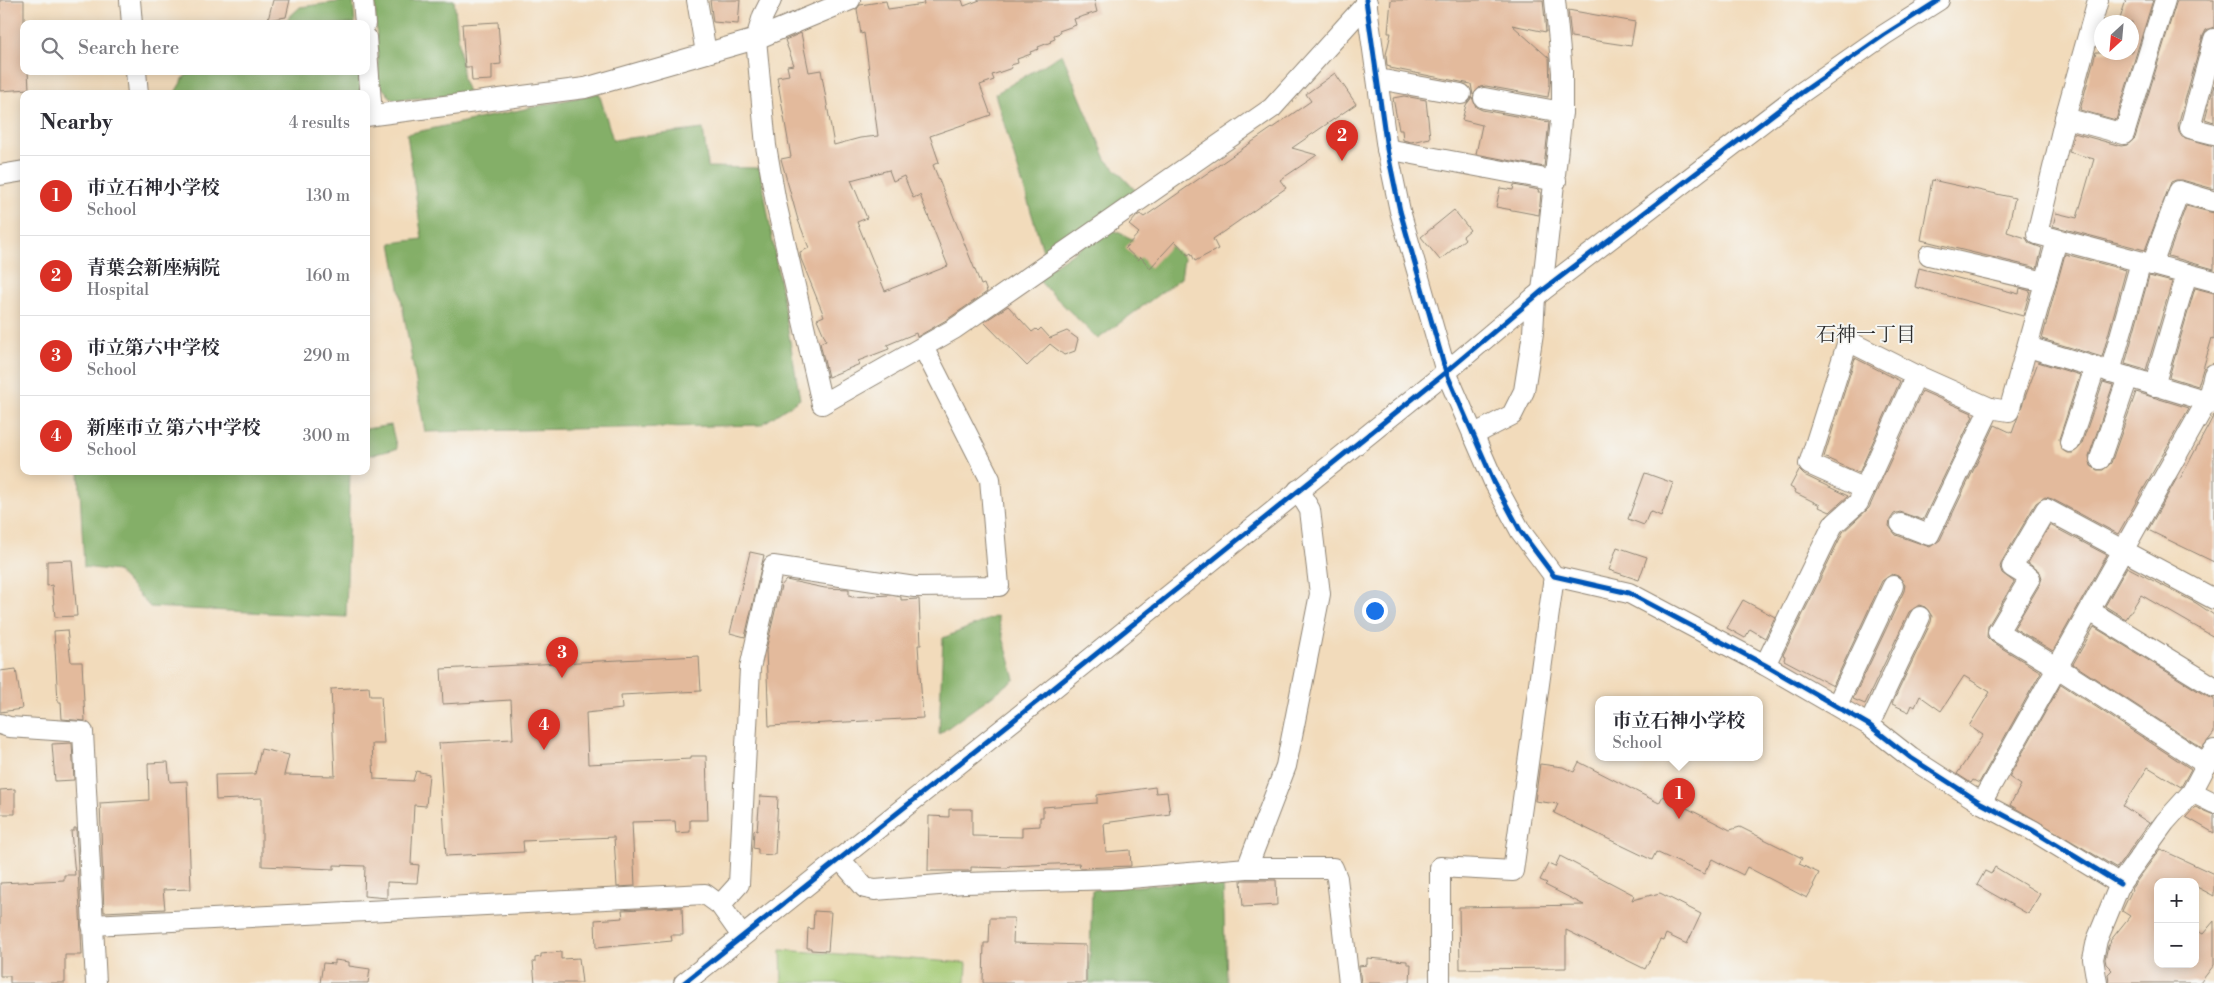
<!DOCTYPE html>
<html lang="en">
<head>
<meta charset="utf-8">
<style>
	body { margin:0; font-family:"Libre Bodoni","Noto Serif JP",serif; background:#f7f7f7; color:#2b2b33 }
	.controls { position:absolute; right:15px; bottom:15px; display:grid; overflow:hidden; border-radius:10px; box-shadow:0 2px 12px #0003 }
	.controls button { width:45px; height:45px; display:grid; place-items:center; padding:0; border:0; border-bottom:1px solid #e1e1e2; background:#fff; color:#2b2b33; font:25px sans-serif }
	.compass { position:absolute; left:2094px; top:15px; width:45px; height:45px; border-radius:50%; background:#fff; box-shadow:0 2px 12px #0003; rotate:206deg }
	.you { position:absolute; left:1374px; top:610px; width:18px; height:18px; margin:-12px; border:4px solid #fff; border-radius:50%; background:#1a73e8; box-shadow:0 0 0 8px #1a73e833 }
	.badge { display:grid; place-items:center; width:32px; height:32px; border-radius:50%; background:#d93025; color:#fff; font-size:16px; font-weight:700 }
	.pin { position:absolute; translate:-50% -41px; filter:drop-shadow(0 1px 2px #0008) }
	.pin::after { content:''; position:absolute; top:26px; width:18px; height:15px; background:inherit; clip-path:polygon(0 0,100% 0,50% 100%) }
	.popup { position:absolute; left:1595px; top:696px; width:168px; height:65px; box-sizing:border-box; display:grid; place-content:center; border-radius:10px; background:#fff; filter:drop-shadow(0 1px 4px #0005); font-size:16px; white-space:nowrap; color:#7c7c81 }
	.popup b { font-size:19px; color:#2b2b33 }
	.popup::after { content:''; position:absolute; left:50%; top:100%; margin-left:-10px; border:10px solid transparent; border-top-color:#fff }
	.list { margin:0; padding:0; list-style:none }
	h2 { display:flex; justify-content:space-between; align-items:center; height:65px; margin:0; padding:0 20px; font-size:21px }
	h2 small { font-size:16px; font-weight:400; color:#7c7c81 }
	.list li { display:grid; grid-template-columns:32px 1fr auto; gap:15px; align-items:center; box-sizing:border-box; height:80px; padding:0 20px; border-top:1px solid #e1e1e2 }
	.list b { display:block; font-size:19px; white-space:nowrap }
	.list p { margin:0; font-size:16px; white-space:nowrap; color:#7c7c81 }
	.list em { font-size:16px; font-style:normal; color:#7c7c81 }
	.icon { flex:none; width:28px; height:28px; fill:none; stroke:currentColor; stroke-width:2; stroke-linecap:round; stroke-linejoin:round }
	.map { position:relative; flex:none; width:2214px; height:983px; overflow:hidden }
	.search { position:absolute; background:#fff; box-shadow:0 2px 12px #0003; left:20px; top:20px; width:350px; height:55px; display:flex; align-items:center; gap:12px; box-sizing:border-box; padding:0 18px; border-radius:10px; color:#7c7c81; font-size:19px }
	.panel { position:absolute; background:#fff; box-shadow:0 2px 12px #0003; left:20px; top:90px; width:350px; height:385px; border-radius:10px }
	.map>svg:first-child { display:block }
</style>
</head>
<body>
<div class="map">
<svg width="2214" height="983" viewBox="0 0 2214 983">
	<rect width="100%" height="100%" fill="#f6f6f2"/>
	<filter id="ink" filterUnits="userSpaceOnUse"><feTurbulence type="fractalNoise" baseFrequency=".02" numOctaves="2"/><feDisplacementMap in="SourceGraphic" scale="10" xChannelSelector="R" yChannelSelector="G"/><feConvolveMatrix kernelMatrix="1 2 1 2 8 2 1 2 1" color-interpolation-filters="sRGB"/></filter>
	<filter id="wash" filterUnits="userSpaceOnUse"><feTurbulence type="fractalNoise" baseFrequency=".0096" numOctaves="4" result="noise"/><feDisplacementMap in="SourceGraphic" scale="20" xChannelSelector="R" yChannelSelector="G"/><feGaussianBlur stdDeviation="1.12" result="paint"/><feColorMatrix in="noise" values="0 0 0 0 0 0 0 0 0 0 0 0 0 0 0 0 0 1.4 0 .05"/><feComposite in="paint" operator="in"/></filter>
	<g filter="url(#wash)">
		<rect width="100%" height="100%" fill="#f2dbbb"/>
		<!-- green -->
		<polygon fill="#a5cb76" stroke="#687b50" points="781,950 967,963 966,983 782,983"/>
		<!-- forest -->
		<g fill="#84af67" stroke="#586d49">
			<polygon points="353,0 355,24 282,24 300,7"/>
			<polygon points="375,0 454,0 463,80 469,94 393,100 379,84"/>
			<polygon points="1062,54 1106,159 1138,193 1044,254 995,94"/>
			<polygon points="199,71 359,71 361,94 174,94 185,76"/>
			<polygon points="599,93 613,140 703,129 708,167 760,168 800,399 761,425 425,432 391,243 422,239 407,134"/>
			<polygon points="1109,228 1147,246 1167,243 1184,258 1181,278 1098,339 1036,278"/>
			<polygon points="391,425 397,449 366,456 366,429"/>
			<polygon points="79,471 350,471 346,617 150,607 117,571 84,567"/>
			<polygon points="997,616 1015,679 939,734 943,638"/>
			<polygon points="1223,879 1226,983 1089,983 1092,890"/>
		</g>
		<g id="blocks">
			<!-- building -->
			<g fill="#e3ba9c" fill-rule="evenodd">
				<polygon points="0,0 24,0 24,71 28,71 29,89 0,91"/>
				<polygon points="273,0 290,0 286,17 268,20"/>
				<polygon points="710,0 740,0 738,24 713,22"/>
				<path d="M923 0H962L964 6 980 0H1094L1097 12 1074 19 1076 25 1059 31 1060 33 1054 35 1055 39 1050 41 1051 42 1038 47 1039 49 1030 52 1031 54 1017 59 1018 63 1011 65 1012 68 992 75 994 80 980 85 991 115 930 136 939 162 933 165 981 285 984 284 987 292 948 319 917 337 916 333 887 345 889 349 858 361 860 364 828 377 820 343 826 340 817 319 824 316 801 259 800 252 809 248 798 220 781 159 791 157 777 77 789 75 787 66 794 65 785 40 801 33 809 72 821 70 834 145 860 138 878 136 864 33 861 34 857 9 860 5 886 1 888 9 924 4ZM889 170 893 181 904 176 913 198 920 195 948 266 885 291 857 222 867 218 851 180Z"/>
				<polygon points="1391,0 1543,0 1546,32 1512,25 1549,58 1550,84 1548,97 1486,86 1480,87 1473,95 1471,84 1390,68 1390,66 1387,65 1386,55 1391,33 1388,33"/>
				<polygon points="2126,0 2153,0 2116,120 2080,110 2096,52 2132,52 2132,22 2119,22"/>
				<polygon points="2177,0 2214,0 2214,27 2206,30 2203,36 2178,125 2179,132 2182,137 2214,146 2214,189 2182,180 2176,180 2171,182 2145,250 2053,226 2056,213 2077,218 2094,159 2069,152 2074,133 2121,146 2127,145 2135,138"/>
				<polygon points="1568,10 1635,22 1631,46 1571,37"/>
				<polygon points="498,22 501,64 492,65 492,80 472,81 471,67 465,67 462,24"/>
				<polygon points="1335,73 1356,104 1292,148 1317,155 1280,180 1286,188 1213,239 1218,249 1195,261 1191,253 1188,255 1175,241 1150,268 1141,257 1138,260 1125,248 1139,233 1129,225 1137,216 1140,214 1144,217 1311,101 1306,94"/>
				<polygon points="2214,85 2214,122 2205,119"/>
				<polygon points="1404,96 1426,100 1430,138 1411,142 1403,140 1402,130 1399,130 1393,98"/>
				<polygon points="1472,97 1476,107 1482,110 1549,122 1544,167 1476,154 1482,125 1462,120 1466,105"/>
				<polygon points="1932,180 2015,198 2007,232 2026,238 2029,243 2042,248 2037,268 1921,240"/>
				<polygon points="1514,185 1539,190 1538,192 1541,192 1539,215 1496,207 1500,188 1513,190"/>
				<polygon points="2186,206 2214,213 2214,269 2168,256"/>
				<polygon points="1454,210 1470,230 1463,236 1465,239 1440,260 1421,237"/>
				<polygon points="2065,254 2126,270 2102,357 2042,339"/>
				<polygon points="1919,268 2019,294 2020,288 2030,291 2023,316 1915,287"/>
				<polygon points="2149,276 2172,282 2146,370 2125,364"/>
				<polygon points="2195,288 2214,293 2214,339 2212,338 2198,386 2169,377"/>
				<polygon points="1008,306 1032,332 1036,329 1038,331 1041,328 1050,338 1067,331 1078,339 1075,351 1064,355 1050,344 1027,366 984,322"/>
				<polygon points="1855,358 1900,381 1859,473 1824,457"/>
				<polygon points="2038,362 2080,375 2059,439 2061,449 2067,453 2073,453 2081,446 2103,382 2113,385 2089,456 2091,466 2097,470 2103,470 2111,463 2136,392 2189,408 2118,534 2052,499 2045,497 2036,503 2002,561 2000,567 2002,573 2014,582 1988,626 1987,637 1992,642 2041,672 1979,783 1973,780 1971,783 1957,774 1983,735 1969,726 1990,692 1964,676 1941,711 1920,696 1915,707 1912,705 1909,712 1892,704 1931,622 1932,616 1925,607 1919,605 1909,612 1865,704 1853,699 1904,591 1905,585 1898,576 1892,574 1882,581 1833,686 1784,660 1785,656 1783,655 1843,532 1869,508 1922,391 1972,413 1971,415 1973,416 1923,520 1900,512 1894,514 1890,520 1889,526 1896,535 1930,547 1940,540 1995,425 2012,433"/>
				<polygon points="2214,415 2214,562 2148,530 2177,478 2180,479"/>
				<polygon points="1799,470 1804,475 1848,496 1830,512 1819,507 1820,505 1794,492 1795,490 1790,487"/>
				<polygon points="1645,473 1673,483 1661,516 1652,512 1649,513 1644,525 1628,519"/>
				<polygon points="2050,525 2107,555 2053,651 2014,628 2040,584 2042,578 2040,572 2028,563"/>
				<polygon points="1617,547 1647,557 1639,580 1609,570"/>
				<polygon points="750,552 764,555 745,637 730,633"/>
				<polygon points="72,560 77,616 55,617 52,585 47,586 47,561"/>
				<polygon points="2127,567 2196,603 2214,615 2214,637 2141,595 2126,619 2105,606"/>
				<polygon points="786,580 825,588 849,589 849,596 852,597 890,595 901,597 901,600 919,599 921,645 918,645 923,718 769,726 766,650 781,586"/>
				<polygon points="1743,600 1775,617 1765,638 1750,629 1745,638 1727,628"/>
				<polygon points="2094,627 2208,697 2214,699 2214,733 2202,748 2073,664"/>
				<polygon points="67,630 71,662 82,662 85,721 62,719 61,702 58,702 54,631"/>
				<polygon points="699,656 701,691 621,695 622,709 586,713 588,764 691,759 691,756 706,756 708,820 690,820 690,832 676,833 675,821 632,822 635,886 617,887 614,837 523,841 524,852 446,856 439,743 513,739 511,700 443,704 441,669"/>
				<polygon points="16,669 22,709 0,712 0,671"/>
				<polygon points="2061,684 2191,769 2181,787 2148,767 2123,806 2149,823 2117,868 2010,805 2021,785 2009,777"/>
				<polygon points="369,687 370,696 381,696 384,744 372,744 374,779 413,781 416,771 429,774 426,806 414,805 411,864 419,865 417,883 387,882 387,898 364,896 365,866 334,865 334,869 262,866 262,798 216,800 215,775 255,774 261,749 289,755 284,775 335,776 331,689"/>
				<polygon points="72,743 74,780 55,781 52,744"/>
				<polygon points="168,762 170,782 187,781 191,889 163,890 165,909 104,912 100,803 149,800 148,763"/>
				<polygon points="1579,762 1659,803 1663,796 1730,830 1740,827 1802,858 1799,864 1819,873 1813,885 1814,886 1807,898 1747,867 1743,875 1712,859 1704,874 1656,852 1652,860 1554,813 1558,804 1535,801 1540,764 1563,767 1574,772"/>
				<polygon points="1155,787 1156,793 1167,792 1170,814 1104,823 1106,852 1130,850 1131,866 1080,868 1079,863 1009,866 1008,868 971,867 971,871 928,871 929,816 949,817 949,809 972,809 972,836 1022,837 1022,827 1040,826 1040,817 1043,817 1043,807 1097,803 1097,795"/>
				<polygon points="15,789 15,814 0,814 0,790"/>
				<polygon points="760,796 778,797 775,855 758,854 758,849 753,848 754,830 757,831"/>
				<polygon points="2195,807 2214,815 2214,833 2186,817"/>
				<polygon points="74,828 76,828 82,955 65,955 65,983 10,983 10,976 0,976 0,883 64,880 64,875 75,875 71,831 74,831"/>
				<polygon points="2160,849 2214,874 2214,896 2195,886 2195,882 2158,882 2158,964 2195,964 2195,930 2203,934 2214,921 2214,965 2200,983 2109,983 2108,974 2112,970 2106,964 2105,959 2108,946 2111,942 2110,941 2130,916 2122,911 2132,890 2131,889"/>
				<polygon points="1560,856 1634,895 1632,900 1660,893 1701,914 1687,944 1666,934 1663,941 1660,940 1645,969 1566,930 1566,968 1460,969 1459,907 1584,905 1545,885 1547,883 1540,880 1548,864 1555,867"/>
				<polygon points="1995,867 2040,894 2028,914 1977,885 1985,871 1991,874"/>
				<polygon points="1241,880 1276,880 1277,905 1243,907"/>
				<polygon points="682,907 683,935 671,935 672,941 596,948 595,920 623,918 622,910"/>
				<polygon points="814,911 831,912 828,951 811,950 811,948 807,948 808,928 813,929"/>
				<polygon points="990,918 1014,918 1013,943 1086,945 1086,983 983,983 984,943 989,943"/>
				<polygon points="561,952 561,959 579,958 582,983 535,983 533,962 535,962 535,958 541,957 541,954"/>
				<polygon points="1367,958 1407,961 1407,964 1411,964 1410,983 1361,983 1359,966 1367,965"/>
				<polygon points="335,960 349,962 349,966 370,969 368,983 320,983 323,963 335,964"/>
			</g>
		</g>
	</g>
	<g filter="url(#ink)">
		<use href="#blocks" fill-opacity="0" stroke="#8e8373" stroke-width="1"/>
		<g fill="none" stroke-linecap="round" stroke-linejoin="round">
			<!-- minor casing -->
			<g stroke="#8e8373" stroke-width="22">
				<g id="minor">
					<polyline points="130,0 132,24"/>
					<polyline points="363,0 365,24"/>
					<polyline points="697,0 706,53"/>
					<polyline points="771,0 763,16 756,39 766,146 776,203 822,404 954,329 1272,108 1367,3"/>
					<polyline points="1366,0 1387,149 1400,211 1446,372 1494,482 1521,532 1554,576 1629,593 1765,665 1869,725 1911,758 1981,803 2032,830 2120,884"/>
					<polyline points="2098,0 2065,118 2037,234 2214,281"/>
					<polyline points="366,37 372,115"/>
					<polyline points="2214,39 2190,128 2214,134"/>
					<polyline points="136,71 138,94"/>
					<polyline points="1378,79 1461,94"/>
					<polyline points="1484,98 1562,112"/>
					<polyline points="366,116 585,88 756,39 850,0"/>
					<polyline points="2065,118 2124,134 2165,0"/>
					<polyline points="1387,149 1556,181"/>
					<polyline points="0,175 24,171"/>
					<polyline points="1929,255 2045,282"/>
					<polyline points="2152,265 2179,191 2212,201"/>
					<polyline points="1542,291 1562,112 1562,72 1555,0"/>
					<polyline points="2028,347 2214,403"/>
					<polyline points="2110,372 2141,262"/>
					<polyline points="2154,386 2187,274"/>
					<polyline points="1473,435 1512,415 1524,391 1533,333 1535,297"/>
					<polyline points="2070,442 2095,368"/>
					<polyline points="2100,459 2128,377"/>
					<polyline points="1865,489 1809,464 1848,341 1916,375 1990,408 2009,411 2057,240"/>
					<polyline points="1901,524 1929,535 1990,408"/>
					<polyline points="2090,611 2214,687"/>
					<polyline points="1765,665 1833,525 1858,503 1916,375"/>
					<polyline points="1837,705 1893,586"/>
					<polyline points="0,724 9,727 83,732 96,983"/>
					<polyline points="1869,725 1920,617"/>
					<polyline points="2207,765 2058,668 1998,632 2030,578 2012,567 2046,509 2214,599"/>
					<polyline points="2192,792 2214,803"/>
					<polyline points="1981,803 2207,401 2214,374"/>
					<polyline points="839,858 865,888 875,890 964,883 1119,879 1247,868 1333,868 1337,878 1349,983"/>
					<polyline points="1247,868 1286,766 1320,594 1310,510 1298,490"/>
					<polyline points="720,905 739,884 750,668 773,566 915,587 999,586 990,479 923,347"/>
					<polyline points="92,925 705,894 720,905 742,936"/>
					<polyline points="684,983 1044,696 1446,372 1542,291 1801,93 1884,35 1939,0"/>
					<polyline points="1440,983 1440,867 1513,871 1554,576"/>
					<polyline points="2097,983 2093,959 2097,940 2120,884 2165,822 2192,792 2214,750"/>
				</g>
			</g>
			<!-- minor -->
			<use href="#minor" stroke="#fff" stroke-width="20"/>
			<!-- cycleway casing -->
			<g stroke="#f6f6f2" stroke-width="8">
				<g id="cycleway">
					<polyline points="1366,0 1387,149 1400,211 1446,372 1494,482 1521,532 1554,576 1629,593 1765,665 1869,725 1911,758 1981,803 2032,830 2120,884"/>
					<polyline points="684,983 1044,696 1446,372 1542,291 1801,93 1884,35 1939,0"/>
				</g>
			</g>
			<!-- cycleway -->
			<use href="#cycleway" stroke="#0057b8" stroke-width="5"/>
		</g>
	</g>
	<g text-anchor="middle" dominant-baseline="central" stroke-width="4" stroke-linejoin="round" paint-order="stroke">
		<!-- neighbourhood labels -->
		<g font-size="20" fill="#2b2b2b" stroke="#f6f6f2">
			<text x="1866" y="335">石神一丁目</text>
		</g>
	</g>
</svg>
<div class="controls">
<button>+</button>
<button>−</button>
</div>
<svg class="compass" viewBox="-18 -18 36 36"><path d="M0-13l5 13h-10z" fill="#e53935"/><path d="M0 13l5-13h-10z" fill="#7c7c81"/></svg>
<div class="you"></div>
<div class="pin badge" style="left:1679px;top:819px">1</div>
<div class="popup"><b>市立石神小学校</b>School</div>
<div class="pin badge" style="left:1342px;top:161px">2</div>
<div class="pin badge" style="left:562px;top:678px">3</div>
<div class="pin badge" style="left:544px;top:750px">4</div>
<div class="search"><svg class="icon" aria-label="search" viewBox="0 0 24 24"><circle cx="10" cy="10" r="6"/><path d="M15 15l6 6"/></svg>Search here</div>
<section class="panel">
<h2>Nearby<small>4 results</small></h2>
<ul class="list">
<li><span class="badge">1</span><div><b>市立石神小学校</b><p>School</p></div><em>130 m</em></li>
<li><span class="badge">2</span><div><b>青葉会新座病院</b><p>Hospital</p></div><em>160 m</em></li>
<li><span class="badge">3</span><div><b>市立第六中学校</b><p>School</p></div><em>290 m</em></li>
<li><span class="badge">4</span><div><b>新座市立 第六中学校</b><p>School</p></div><em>300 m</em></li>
</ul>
</section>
</div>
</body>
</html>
